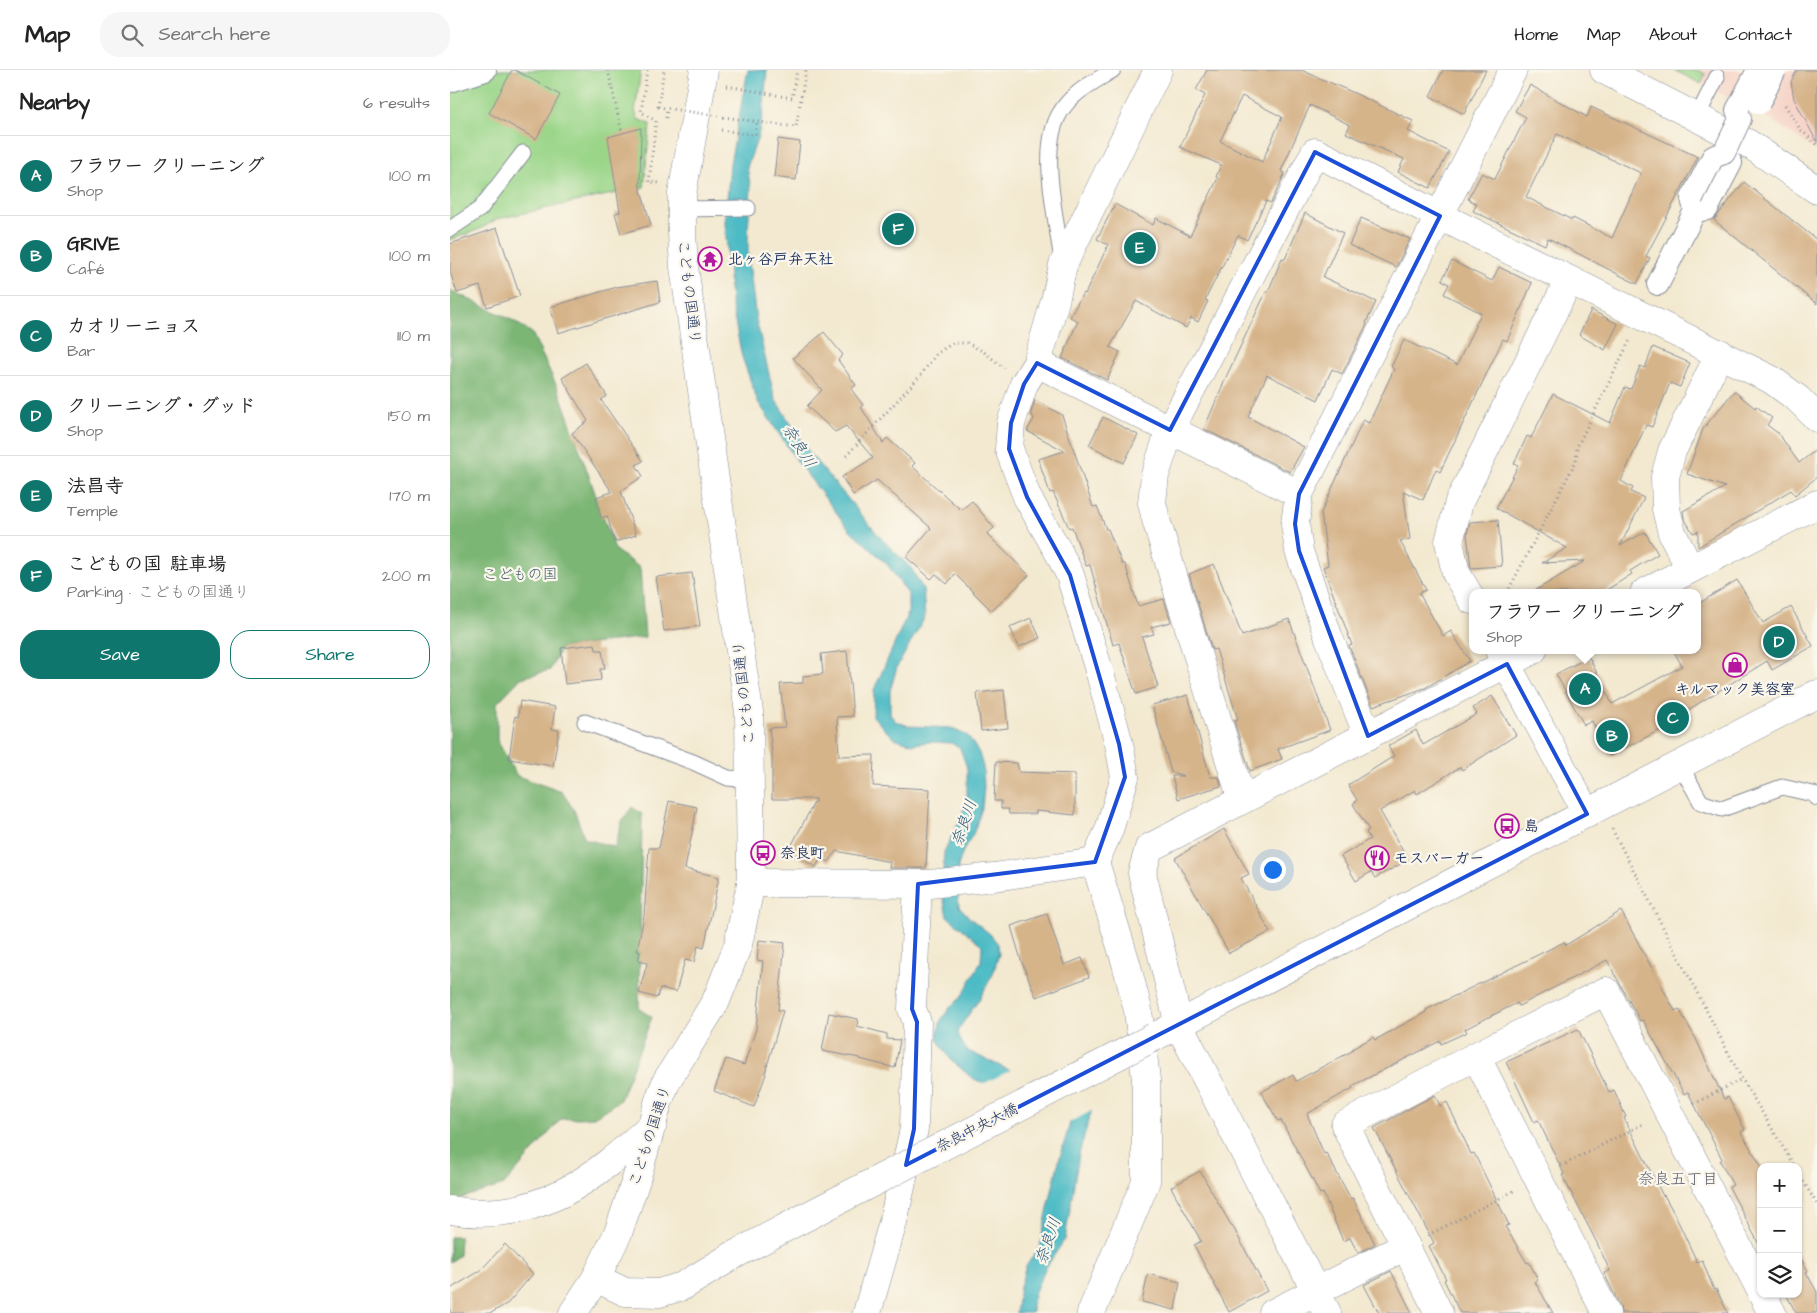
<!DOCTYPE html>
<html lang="en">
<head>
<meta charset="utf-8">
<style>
	body { margin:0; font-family:"Architects Daughter","Klee One",sans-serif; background:#f6f6f6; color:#222 }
	.controls { position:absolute; right:15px; bottom:15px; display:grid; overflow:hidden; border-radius:10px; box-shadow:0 1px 4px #0004 }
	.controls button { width:45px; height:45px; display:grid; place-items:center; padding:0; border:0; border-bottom:1px solid #e0e0e0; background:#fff; color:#222; font:25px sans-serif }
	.you { position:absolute; left:822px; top:799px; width:18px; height:18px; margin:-12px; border:4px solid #fff; border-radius:50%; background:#1a73e8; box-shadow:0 0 0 8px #1a73e833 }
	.badge { display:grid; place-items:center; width:32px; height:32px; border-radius:50%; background:#0f766e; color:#fff; font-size:16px; font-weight:700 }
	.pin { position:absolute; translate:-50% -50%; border:2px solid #fff; box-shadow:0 1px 5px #0006 }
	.popup { position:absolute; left:1019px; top:519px; width:232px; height:65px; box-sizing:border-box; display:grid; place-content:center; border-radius:10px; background:#fff; filter:drop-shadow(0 1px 4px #0005); font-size:16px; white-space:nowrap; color:#767676 }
	.popup b { font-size:19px; color:#222 }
	.popup::after { content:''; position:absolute; left:50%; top:100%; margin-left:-10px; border:10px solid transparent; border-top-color:#fff }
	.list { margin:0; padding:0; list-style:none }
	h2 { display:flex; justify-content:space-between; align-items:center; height:65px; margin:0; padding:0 20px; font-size:21px }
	h2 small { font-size:16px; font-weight:400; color:#767676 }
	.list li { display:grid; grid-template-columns:32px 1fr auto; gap:15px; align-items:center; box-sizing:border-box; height:80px; padding:0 20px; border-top:1px solid #e0e0e0 }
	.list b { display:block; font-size:19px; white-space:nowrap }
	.list p { margin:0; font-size:16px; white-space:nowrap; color:#767676 }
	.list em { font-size:16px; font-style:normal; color:#767676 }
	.actions { display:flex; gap:10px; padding:15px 20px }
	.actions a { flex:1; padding:11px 0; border:1px solid #0f766e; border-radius:20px; text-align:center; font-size:18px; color:#0f766e }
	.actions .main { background:#0f766e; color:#fff }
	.icon { flex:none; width:28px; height:28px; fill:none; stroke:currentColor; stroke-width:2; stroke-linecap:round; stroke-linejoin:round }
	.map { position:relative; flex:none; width:1367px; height:1243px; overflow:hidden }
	header { display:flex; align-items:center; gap:30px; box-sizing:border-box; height:70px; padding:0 25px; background:#fff; border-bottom:1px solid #e0e0e0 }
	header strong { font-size:24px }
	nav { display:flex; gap:28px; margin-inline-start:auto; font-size:18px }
	.search { width:350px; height:45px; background:#f6f6f6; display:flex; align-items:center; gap:12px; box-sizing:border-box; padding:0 18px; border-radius:20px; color:#767676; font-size:19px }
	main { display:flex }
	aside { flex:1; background:#fff }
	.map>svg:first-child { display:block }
</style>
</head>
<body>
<header>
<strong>Map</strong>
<div class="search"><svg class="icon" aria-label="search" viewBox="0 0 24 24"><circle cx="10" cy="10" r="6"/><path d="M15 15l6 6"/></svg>Search here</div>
<nav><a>Home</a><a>Map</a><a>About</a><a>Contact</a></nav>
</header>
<main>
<aside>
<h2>Nearby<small>6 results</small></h2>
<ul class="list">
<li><span class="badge">A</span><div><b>フラワー クリーニング</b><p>Shop</p></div><em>100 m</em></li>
<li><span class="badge">B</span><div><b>GRIVE</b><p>Café</p></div><em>100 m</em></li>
<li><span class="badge">C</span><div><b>カオリーニョス</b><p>Bar</p></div><em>110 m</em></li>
<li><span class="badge">D</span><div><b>クリーニング・グッド</b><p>Shop</p></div><em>150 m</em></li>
<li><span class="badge">E</span><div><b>法昌寺</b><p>Temple</p></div><em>170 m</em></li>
<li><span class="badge">F</span><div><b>こどもの国 駐車場</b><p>Parking · こどもの国通り</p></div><em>200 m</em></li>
</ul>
<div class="actions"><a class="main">Save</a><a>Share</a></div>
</aside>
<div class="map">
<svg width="1367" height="1243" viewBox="0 0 1367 1243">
	<rect width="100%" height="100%" fill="#fbf7ec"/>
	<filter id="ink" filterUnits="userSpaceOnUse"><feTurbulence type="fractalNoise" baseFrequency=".02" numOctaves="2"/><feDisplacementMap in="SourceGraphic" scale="10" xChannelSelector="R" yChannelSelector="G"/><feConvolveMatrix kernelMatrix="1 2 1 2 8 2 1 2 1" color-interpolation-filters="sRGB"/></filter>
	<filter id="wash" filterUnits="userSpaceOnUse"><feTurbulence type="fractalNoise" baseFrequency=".0096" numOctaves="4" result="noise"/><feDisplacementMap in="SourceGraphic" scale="20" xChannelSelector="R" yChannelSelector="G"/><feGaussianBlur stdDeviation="1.12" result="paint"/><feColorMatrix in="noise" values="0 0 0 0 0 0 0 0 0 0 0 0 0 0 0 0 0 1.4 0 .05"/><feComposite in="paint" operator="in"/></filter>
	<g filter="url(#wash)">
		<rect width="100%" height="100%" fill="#f3e9d0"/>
		<!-- built -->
		<polygon fill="#f6d1c5" points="1223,0 1367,0 1367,81 1312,44"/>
		<!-- green -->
		<g fill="#9ad588" stroke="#5a8273">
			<polygon points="0,0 191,0 185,41 188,49 200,54 194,117 47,149 30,159 0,170"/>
			<polygon points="1224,0 1247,0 1255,4 1251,14"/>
		</g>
		<!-- forest -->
		<g fill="#7bb674" stroke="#4b7269">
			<polygon points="0,220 62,250 82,263 109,321 165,480 190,498 195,567 111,578 100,600 71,608 47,633 47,670 67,706 112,722 124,740 135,769 165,777 172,751 182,737 192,744 189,939 202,947 170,1030 144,1047 111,1049 54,1115 2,1131 0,1131"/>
			<polygon points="0,1167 10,1167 9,1186 0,1192"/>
		</g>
		<!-- water -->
		<polygon fill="#4dbbc5" stroke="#347592" points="298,0 317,0 313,43 308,67 297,97 301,119 298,159 298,185 306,249 325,329 361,385 431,468 461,498 473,519 475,547 447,597 440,621 440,643 445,651 459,656 501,658 518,666 529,683 533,697 534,718 532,738 524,762 513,781 508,796 508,827 509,836 520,848 540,864 548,874 549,884 543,904 530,928 508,960 509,967 516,980 642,1039 629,1084 615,1169 595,1199 586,1219 582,1232 582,1243 566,1243 570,1217 576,1196 589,1178 609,1090 620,1053 522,1008 501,990 487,969 491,950 502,935 511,928 531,891 532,875 497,846 492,822 494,782 511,747 517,728 517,698 510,678 501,673 479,672 463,674 446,669 435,660 423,646 424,620 458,543 458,524 437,494 399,459 349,394 308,332 292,287 281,232 275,153 280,94"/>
		<!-- pier -->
		<polygon fill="#f3e9d0" points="563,999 640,1034 645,1039 617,1054 531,1015"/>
		<g id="blocks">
			<!-- building -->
			<g fill="#d6b48a" fill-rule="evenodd">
				<polygon points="62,0 65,0 110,25 86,69 39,43"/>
				<path d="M757 0H851L902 22 963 51 958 61 999 82 980 118 948 102 954 89 896 63 900 55 860 35 831 101 835 103 821 133 816 131 797 170 788 165 755 230 758 231 748 252 741 248 736 258 686 231 660 277 670 282 657 310 612 288 628 251 620 247 633 223 635 224 658 175 647 169 665 134 703 155 706 148 740 166 768 108 766 107 771 95 730 77 755 25 746 20ZM792 26 832 47 812 92 770 71Z"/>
				<polygon points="993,0 1036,0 1014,44 980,26"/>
				<polygon points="1347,0 1367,0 1367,72 1344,29 1341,12"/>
				<path d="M1080 15 1137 47 1141 37 1248 87 1196 186 1200 188 1187 214 1098 168 1095 175 1023 141 1027 134 1018 129 1032 103 1045 109 1076 47 1065 41ZM1107 64 1191 103 1162 168 1123 148 1122 150 1076 127Z"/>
				<polygon points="191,58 190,117 201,155 171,164 165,143 170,142 158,67"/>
				<polygon points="328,69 350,72 346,110 324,107"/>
				<polygon points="1294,112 1367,170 1367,234 1264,150"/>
				<polygon points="855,143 893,163 873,207 926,232 916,253 917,254 892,304 882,299 868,330 817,305 798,347 854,377 840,402 754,359 777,305 816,222 818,222 832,188 835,189"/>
				<polygon points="911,148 960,169 946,197 899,175"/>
				<polygon points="47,158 70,226 37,237 30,216 7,223 0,202 0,174"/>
				<polygon points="1002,191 1042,211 1049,197 1082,213 1057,271 1053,269 990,402 986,399 973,430 953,421 960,469 950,471 976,520 969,523 993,566 1001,561 1020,591 975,618 923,636 899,576 902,575 873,497 878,495 871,443 913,350 919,353 944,299 941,297 954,270 1007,295 1031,243 994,224 999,214 992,210"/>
				<polygon points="207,211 210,232 108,263 100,237 167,217"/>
				<polygon points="1141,240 1168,254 1155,280 1129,265"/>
				<polygon points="374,262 393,285 388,290 406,315 401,319 413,335 411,337 433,373 437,368 465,393 462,396 511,440 522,431 544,458 537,464 579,505 542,541 505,504 497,514 486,504 481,509 456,487 481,458 427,410 403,425 392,407 423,388 396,356 385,362 357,336 372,320 343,288"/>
				<polygon points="1203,277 1240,293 1230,317 1220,313 1202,357 1196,355 1171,411 1183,418 1181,422 1194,428 1170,476 1195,462 1208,484 1180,501 1182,504 1152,523 1081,523 1135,491 1092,493 1117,478 1046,438 1068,396 1064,394 1077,366 1081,368 1103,324 1160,353 1175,317 1181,319 1190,296 1195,298"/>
				<polygon points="136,293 157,326 151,330 193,391 186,395 193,406 171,421 186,465 165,472 157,446 151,448 146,427 162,422 122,363 138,351 112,308"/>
				<polygon points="1284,321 1305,338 1306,336 1322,348 1317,355 1329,364 1349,393 1367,379 1367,407 1345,425 1341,420 1248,477 1248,461 1243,463 1234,448 1233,441 1275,417 1237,404 1253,359"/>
				<polygon points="585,330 612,345 643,437 647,436 656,459 658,459 672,494 675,494 688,536 714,529 721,552 701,557 704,564 692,567 708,617 686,624 669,573 663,575 640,495 636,496 622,457 619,458 603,422 600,423 588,389 615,381 577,361 584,349 581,343"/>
				<polygon points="653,347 688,365 674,393 639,375"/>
				<polygon points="1048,450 1052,496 1021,498 1017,464 1020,452"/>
				<polygon points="764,494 792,566 839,549 880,660 828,679 832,689 800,701 784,651 788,650 766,579 762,580 739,504"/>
				<polygon points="242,503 250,556 214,561 206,507"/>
				<polygon points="1287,510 1313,553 1341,537 1363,576 1322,600 1317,591 1233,643 1235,647 1160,686 1142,651 1134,655 1106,604 1139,587 1162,634 1232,596 1223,580 1248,580 1248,534"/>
				<polygon points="581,548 590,568 569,577 560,557"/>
				<polygon points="145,574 146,580 152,580 155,599 150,599 151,610 115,614 111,578"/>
				<polygon points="397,581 403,646 387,647 389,686 424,685 423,716 480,719 476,798 439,798 440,792 386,781 379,792 371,788 366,797 338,782 366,729 322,729 322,682 319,658 335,657 330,614 353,613 353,606 373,604 371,584"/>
				<polygon points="554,620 558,658 531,661 527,623"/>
				<polygon points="738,625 760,707 769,707 771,716 728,729 722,706 734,706 721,702 702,635"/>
				<polygon points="1042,626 1066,665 1012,700 1010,697 967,724 965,720 930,741 958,790 925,808 921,802 906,811 891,786 920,769 916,762 919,760 903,734 907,730 898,715 944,686 938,676 966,660 973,675 1027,644 1023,638"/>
				<polygon points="70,631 105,637 102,659 109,660 103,696 59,689 65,646 68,647"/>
				<polygon points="546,692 567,693 569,702 625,704 625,745 586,741 586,744 559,744 558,739 551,739 551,731 544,731"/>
				<polygon points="219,731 247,737 235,799 269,807 254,878 248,876 244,892 235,890 226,922 210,918 207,928 189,923 197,893 188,891 190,882 187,881 194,846 199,778 209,778"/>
				<polygon points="774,759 799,804 791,808 820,862 779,883 725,788"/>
				<polygon points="1171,841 1225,941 1229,939 1246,969 1274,1029 1278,1027 1295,1060 1291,1062 1311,1096 1311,1178 1279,1117 1283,1115 1270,1091 1272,1089 1238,1022 1234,1024 1193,950 1190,951 1157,890 1069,936 1067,933 1015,959 1017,962 991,974 990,971 902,1016 903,1018 857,1044 874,1084 876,1083 901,1129 903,1128 925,1174 908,1183 900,1168 893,1171 873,1123 870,1124 831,1050 828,1051 811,1022 843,1005 846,1011 902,981 902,979 923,967 925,970 976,942 976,940 1114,872 1116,875"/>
				<polygon points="597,844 614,895 632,888 639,907 586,927 571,890 561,856"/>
				<polygon points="309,870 335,873 328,940 333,941 315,1003 316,1004 304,1037 264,1021 276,989 294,995 306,959 313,891 307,890"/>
				<polygon points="379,943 408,949 407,956 437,964 437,969 450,970 445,998 410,989 410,988 372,981"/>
				<polygon points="1128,959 1159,1022 1164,1020 1176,1047 1174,1048 1213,1126 1214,1125 1226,1147 1247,1192 1252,1190 1264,1220 1266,1219 1278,1243 1171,1243 1170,1236 1154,1203 1160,1201 1147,1173 1112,1105 1114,1104 1088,1050 1084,1052 1056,992"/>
				<polygon points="985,1025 990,1036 997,1032 1021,1084 1024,1083 1059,1155 1055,1156 1077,1193 1079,1192 1088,1210 1085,1212 1103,1243 1010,1243 994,1210 996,1209 979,1176 984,1173 924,1058"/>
				<polygon points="750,1101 781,1155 782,1155 817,1221 779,1242 744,1175 751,1171 721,1117"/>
				<polygon points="55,1174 83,1204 58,1233 41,1243 0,1243 0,1219 30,1201"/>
				<polygon points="1348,1184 1358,1201 1356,1202 1367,1222 1367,1243 1346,1243 1336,1224 1348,1224"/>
				<polygon points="941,1201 962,1243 929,1243 914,1215"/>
				<polygon points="698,1204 730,1212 725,1240 692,1232"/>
			</g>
		</g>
	</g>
	<g filter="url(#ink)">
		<use href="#blocks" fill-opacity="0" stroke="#878c97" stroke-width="1"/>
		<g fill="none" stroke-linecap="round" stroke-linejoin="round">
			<!-- service casing -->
			<g stroke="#878c97" stroke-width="17">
				<g id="service">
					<polyline points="1247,47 1267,7"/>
					<polyline points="232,139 298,138"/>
					<polyline points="0,159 30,139 73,83"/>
					<path d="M612 191C607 151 588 79 610 43 621 23 644 12 663 0"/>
					<polyline points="135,652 243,692 278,708 301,710"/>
					<polyline points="1230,695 1251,732 1272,739 1332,717 1363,724 1367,728"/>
				</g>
			</g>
			<!-- pedestrian casing -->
			<g stroke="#878c97" stroke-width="24">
				<g id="pedestrian">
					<polyline points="0,11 35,0"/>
					<polyline points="1245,141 1257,139 1281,93 1274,83"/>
					<polyline points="1208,214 1245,141 1242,128"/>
				</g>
			</g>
			<!-- minor casing -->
			<g stroke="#878c97" stroke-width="29">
				<g id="minor">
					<polyline points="587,293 849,424"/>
					<polyline points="1240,499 1222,463 1216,439 1215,407 1222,381 1270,283"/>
					<polyline points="1194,523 1367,434"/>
					<polyline points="1022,530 1006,503 999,472 1009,432 1119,210"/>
					<polyline points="1049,580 1137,744"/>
					<polyline points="918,666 879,568 849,481 845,454 849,424 1063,0"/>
					<polyline points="792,730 707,453 702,433 705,405 720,360 865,82 990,146 1322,310 1348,329 1367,348"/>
					<polyline points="301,813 480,814 544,807 645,792"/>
					<polyline points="729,955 692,803 699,778 1083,580"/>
					<polyline points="1026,986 1156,1243"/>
					<path d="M0 1140C86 1155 144 1109 203 1054"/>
					<polyline points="1312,1224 1322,1243"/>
					<polyline points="417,1243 443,1152 464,1059 467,952 462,939 468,814"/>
					<polyline points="641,1243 696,1111 696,1010 688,940 676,893 645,792 659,760 675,707 669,674 651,607 620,505 608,481 577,427 559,379 561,353 574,314 587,293 605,231 613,195 708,0"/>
					<polyline points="823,1243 956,1176"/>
					<polyline points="989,1243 895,1055 1026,986 1156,921 1311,1221"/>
				</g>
			</g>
			<!-- tertiary casing -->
			<g stroke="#878c97" stroke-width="29">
				<g id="tertiary">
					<polyline points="1154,0 1299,74 1367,120"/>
					<polyline points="729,955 877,1243"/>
					<polyline points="704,967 1367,624"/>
					<polyline points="146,1208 175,1222 209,1223 233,1216 284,1185 350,1150"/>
				</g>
			</g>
			<!-- secondary casing -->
			<g stroke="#878c97" stroke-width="29">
				<polyline id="secondary" points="123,1243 146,1208 168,1163 186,1110 209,1030 217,1010 266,931 288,875 301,813 299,642 234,197 232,163 232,124 254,0"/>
			</g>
			<!-- path -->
			<g stroke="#878c97" stroke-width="3" stroke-dasharray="1 4" stroke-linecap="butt">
				<polyline points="158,0 172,63"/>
				<polyline points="197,0 191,42 206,51 199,112 209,113"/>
				<polyline points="277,16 342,28 347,0"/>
				<polyline points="1335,35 1350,59 1367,75"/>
				<polyline points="208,37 214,0"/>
				<polyline points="273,47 346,57 356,0"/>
				<polyline points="216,48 217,39"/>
				<polyline points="271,60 305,65 307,52"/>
				<polyline points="396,386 470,306 487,283 503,273 517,273 534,282 554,298"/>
				<polyline points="1057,523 1126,391 1127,377 1181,268"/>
				<polyline points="1162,759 1292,1009 1345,1097"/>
				<polyline points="1244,1034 1292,1009"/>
				<polyline points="1111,1096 1195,1053"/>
				<polyline points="1348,1103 1367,1134"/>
				<polyline points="978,1165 1066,1120"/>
			</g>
			<!-- service -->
			<use href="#service" stroke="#fff" stroke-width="15"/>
			<!-- pedestrian -->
			<use href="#pedestrian" stroke="#fff" stroke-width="22"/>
			<!-- minor -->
			<use href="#minor" stroke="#fff" stroke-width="28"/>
			<!-- tertiary -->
			<use href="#tertiary" stroke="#fff" stroke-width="28"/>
			<!-- secondary -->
			<use href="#secondary" stroke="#fff" stroke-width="28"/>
			<!-- pedestrian-bridge casing -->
			<g stroke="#878c97" stroke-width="24" stroke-linecap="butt">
				<g id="pedestrian-bridge">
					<polyline points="1309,33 1325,0"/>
					<polyline points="1242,128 1263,87 1274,83 1290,49 1287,40 1308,0"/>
				</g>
			</g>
			<!-- tertiary-bridge casing -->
			<g stroke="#878c97" stroke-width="29" stroke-linecap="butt">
				<polyline id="tertiary-bridge" points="350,1150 704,967"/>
			</g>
			<!-- path-bridge -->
			<polyline stroke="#878c97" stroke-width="3" stroke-dasharray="1 4" stroke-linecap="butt" points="208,37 268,46"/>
			<!-- pedestrian-bridge -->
			<use href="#pedestrian-bridge" stroke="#fff" stroke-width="22"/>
			<!-- tertiary-bridge -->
			<use href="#tertiary-bridge" stroke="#fff" stroke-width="28"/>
		</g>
	</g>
	<!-- marked area -->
	<path fill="none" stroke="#1d4ed8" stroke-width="4" stroke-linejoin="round" d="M865 82 990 146 849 424 845 454 849 481 918 666 1057 594 1137 744 456 1095 464 1059 467 952 462 939 468 814 645 792 675 707 669 674 620 505 577 427 559 379 561 353 574 314 587 293 720 360Z"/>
	<!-- icons -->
	<defs>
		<g id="temple-ring" transform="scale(1.25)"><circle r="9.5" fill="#fbf7ec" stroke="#b5179e" stroke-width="1.5"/><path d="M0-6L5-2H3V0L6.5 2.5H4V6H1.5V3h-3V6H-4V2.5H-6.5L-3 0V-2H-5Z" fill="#b5179e"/></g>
		<g id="shop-ring" transform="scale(1.25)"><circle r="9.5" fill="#fbf7ec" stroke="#b5179e" stroke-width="1.5"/><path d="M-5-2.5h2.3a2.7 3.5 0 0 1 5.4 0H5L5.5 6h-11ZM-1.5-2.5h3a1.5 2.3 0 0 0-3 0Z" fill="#b5179e"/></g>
		<g id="bus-ring" transform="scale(1.25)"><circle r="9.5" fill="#fbf7ec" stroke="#b5179e" stroke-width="1.5"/><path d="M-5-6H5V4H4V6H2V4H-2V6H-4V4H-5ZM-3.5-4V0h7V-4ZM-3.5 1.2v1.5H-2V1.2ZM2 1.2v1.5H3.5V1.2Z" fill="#b5179e"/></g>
		<g id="restaurant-ring" transform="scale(1.25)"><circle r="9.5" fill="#fbf7ec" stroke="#b5179e" stroke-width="1.5"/><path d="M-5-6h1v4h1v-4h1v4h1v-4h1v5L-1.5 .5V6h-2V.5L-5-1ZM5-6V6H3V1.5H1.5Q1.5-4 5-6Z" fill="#b5179e"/></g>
	</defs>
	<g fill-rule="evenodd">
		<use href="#temple-ring" x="260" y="189"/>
		<use href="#shop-ring" x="1285" y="595"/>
		<use href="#bus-ring" x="1057" y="756"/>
		<use href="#bus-ring" x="313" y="783"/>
		<use href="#restaurant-ring" x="927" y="788"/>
	</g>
	<g text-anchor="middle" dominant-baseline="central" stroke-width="4.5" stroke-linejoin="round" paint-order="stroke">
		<!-- poi labels -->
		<g font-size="15" font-weight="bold" fill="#1b2f5e" stroke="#fbf7ec" text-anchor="start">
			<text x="278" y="189">北ヶ谷戸弁天社</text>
			<text x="1285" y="619" text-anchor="middle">キルマック美容室</text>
			<text x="1074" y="756">島</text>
			<text x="330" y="783">奈良町</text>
			<text x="944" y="788">モスバーガー</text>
		</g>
		<!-- street labels -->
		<g font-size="15" fill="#1b2f5e" stroke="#fbf7ec">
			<text transform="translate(239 222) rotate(83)">こどもの国通り</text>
			<text transform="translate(294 623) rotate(-96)">こどもの国通り</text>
			<text transform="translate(527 1058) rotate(-27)">奈良中央大橋</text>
			<text transform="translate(200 1066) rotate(-72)">こどもの国通り</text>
		</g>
		<!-- park labels -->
		<g font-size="15" fill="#3b5868" stroke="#fbf7ec">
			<text x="70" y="504">こどもの国</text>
		</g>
		<!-- water labels -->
		<g font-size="16" font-style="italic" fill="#2a597d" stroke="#fbf7ec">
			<text transform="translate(349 376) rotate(58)">奈良川</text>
			<text transform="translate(514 753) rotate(-71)">奈良川</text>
			<text transform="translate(598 1171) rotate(-71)">奈良川</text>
		</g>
		<!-- neighbourhood labels -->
		<g font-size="16" fill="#5c5e6d" stroke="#fbf7ec">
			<text x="1228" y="1109">奈良五丁目</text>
		</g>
	</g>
</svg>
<div class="controls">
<button>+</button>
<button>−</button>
<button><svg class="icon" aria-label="layers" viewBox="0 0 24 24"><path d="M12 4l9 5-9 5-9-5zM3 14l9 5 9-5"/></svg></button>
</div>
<div class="you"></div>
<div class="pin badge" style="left:1135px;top:619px">A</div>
<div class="popup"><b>フラワー クリーニング</b>Shop</div>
<div class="pin badge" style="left:1162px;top:666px">B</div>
<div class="pin badge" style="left:1223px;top:648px">C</div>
<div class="pin badge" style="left:1329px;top:572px">D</div>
<div class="pin badge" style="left:690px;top:178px">E</div>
<div class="pin badge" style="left:448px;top:159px">F</div>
</div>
</main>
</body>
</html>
